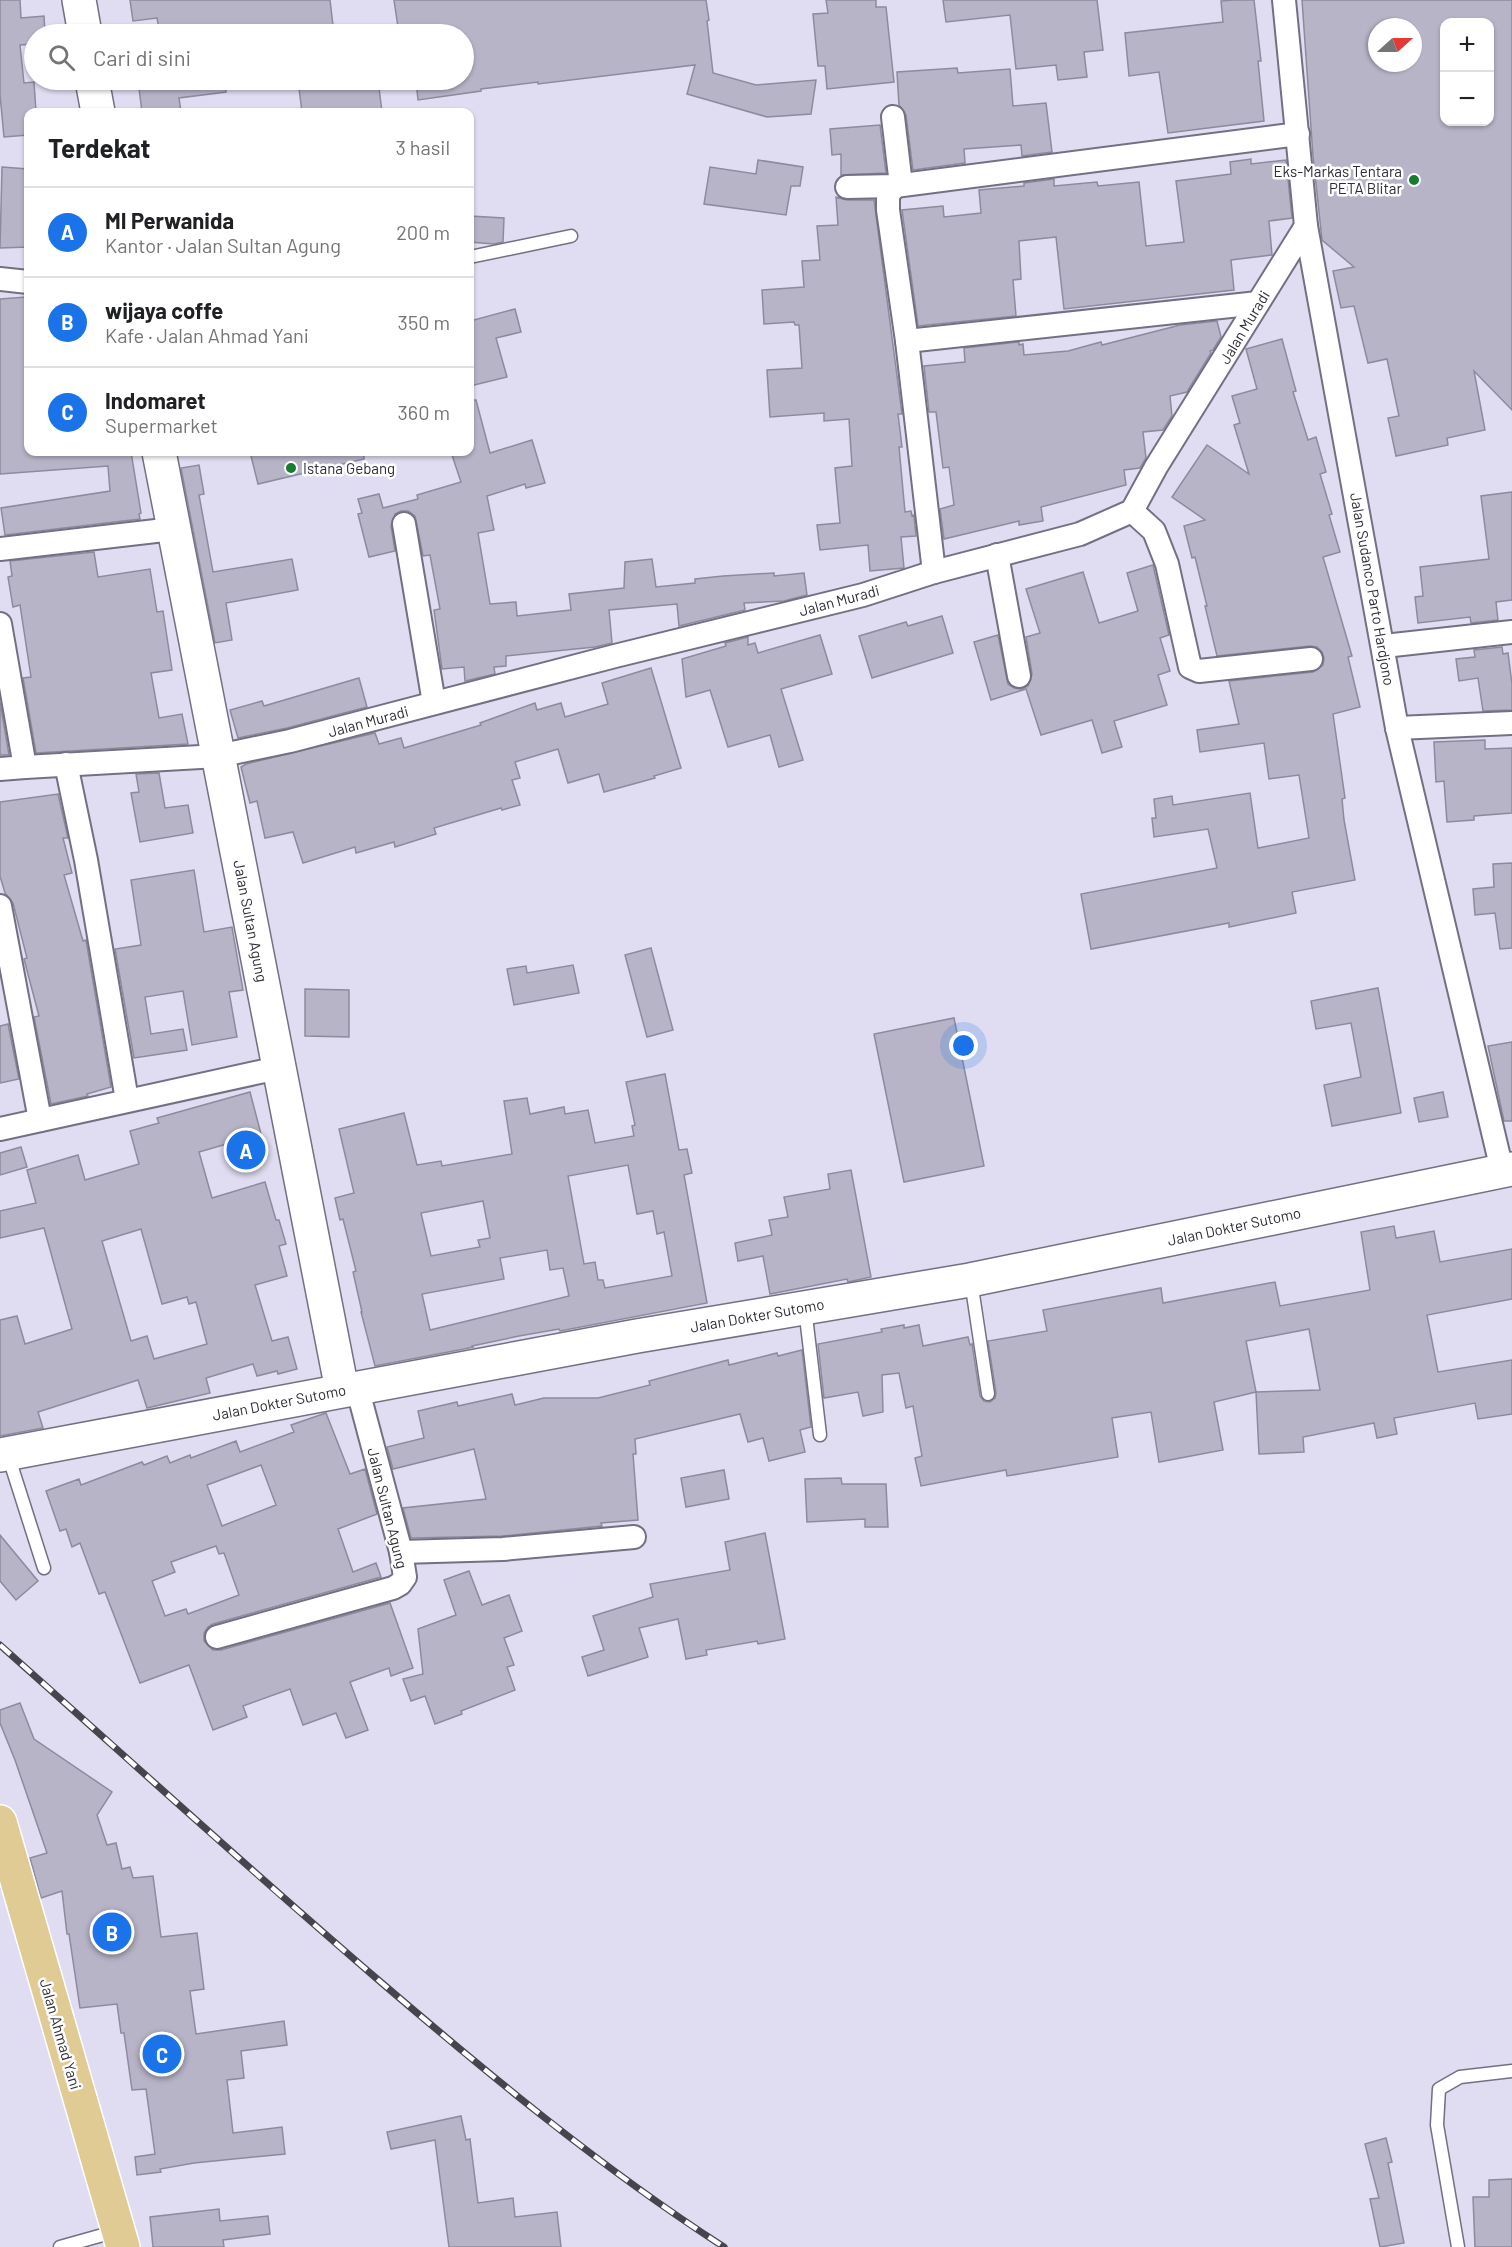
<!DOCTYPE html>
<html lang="id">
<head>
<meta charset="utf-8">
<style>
	body { margin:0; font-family:Barlow,sans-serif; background:#f2f2f2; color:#202124 }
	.controls { position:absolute; right:18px; top:18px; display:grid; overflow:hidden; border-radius:12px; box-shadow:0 2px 4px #0004 }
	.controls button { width:54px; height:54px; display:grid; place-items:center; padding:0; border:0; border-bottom:2px solid #e0e0e0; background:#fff; color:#202124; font:30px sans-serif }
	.compass { position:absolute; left:1368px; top:18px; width:54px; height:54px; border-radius:50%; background:#fff; box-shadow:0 2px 4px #0004; rotate:69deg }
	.you { position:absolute; left:964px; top:1046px; width:21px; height:21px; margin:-15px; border:4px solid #fff; border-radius:50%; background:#1a73e8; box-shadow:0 0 0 9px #1a73e833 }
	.badge { display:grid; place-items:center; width:39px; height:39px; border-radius:50%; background:#1a73e8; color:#fff; font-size:20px; font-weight:700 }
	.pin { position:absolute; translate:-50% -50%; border:3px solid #fff; box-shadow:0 2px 6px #0006 }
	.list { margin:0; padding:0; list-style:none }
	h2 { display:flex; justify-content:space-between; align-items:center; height:78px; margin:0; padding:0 24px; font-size:26px }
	h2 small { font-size:20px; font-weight:400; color:#757577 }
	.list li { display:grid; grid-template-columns:39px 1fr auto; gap:18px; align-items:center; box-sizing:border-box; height:90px; padding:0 24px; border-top:2px solid #e0e0e0 }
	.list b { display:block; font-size:22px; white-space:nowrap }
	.list p { margin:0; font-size:20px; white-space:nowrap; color:#757577 }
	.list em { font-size:20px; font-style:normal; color:#757577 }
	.icon { flex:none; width:33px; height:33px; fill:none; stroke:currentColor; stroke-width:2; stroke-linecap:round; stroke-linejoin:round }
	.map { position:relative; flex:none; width:1512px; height:2247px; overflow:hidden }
	.search { position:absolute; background:#fff; box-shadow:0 2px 4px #0004; left:24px; top:24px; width:450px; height:66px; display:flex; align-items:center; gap:15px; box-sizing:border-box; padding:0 21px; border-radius:33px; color:#757577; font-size:22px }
	.panel { position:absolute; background:#fff; box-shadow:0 2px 4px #0004; left:24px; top:108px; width:450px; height:348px; border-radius:12px }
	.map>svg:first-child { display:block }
</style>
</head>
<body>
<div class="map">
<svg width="1512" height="2247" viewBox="0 0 1512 2247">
	<rect width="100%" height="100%" fill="#e0dcf1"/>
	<!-- building -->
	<g fill="#b7b4c8" stroke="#8e8a9e" stroke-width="1.5" fill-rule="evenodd">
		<polygon points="0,0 20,0 21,18 44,16 45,34 34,34 34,44 20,45 24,83 34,82 36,112 28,112 28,135 4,137 0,95"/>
		<polygon points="130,0 330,0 334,34 294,34 294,31 243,34 160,34 157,18 133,21"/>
		<polygon points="394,0 706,0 709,20 707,21 713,73 756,85 816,80 811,114 767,117 687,94 695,65 538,84 538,82 481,89 481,91 418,100 416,80 464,80 464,34 399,34"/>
		<polygon points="826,0 876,0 876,7 886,7 894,82 827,89 825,66 818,66 813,14 828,13"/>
		<polygon points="943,0 1097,0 1103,50 1084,52 1087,77 1058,80 1056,65 1016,69 1010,15 946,22"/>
		<polygon points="1234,0 1254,0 1261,61 1258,61 1264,121 1168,133 1159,72 1129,76 1125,33 1223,22 1221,1"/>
		<path d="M1302 0H1512V410L1474 371 1485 430 1447 438 1448 445 1396 456 1388 418 1399 416 1387 359 1368 363 1354 306 1341 308 1333 271 1354 267 1322 240 1313 156ZM1444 22H1490V122H1444ZM1377 27H1413V63H1377Z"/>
		<polygon points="957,68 958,73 1010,69 1013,106 1046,103 1052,152 1022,156 1021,145 964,149 965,163 913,170 906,115 899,105 897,72"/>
		<polygon points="138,80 225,80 226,92 179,98 181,112 142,112"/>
		<polygon points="298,80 378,80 382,112 302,112"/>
		<polygon points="880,125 886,173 841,175 841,154 832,155 830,129"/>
		<polygon points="1251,159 1251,164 1286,160 1292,218 1269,221 1272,255 1231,260 1234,290 1064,309 1056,237 1019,241 1021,279 1013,280 1016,316 918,326 902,210 943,206 944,217 981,213 979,190 1024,186 1024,183 1054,179 1054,186 1097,182 1098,186 1139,182 1146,246 1184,242 1176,181 1231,174 1230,162"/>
		<polygon points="758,160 803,167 800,186 791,186 786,215 704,204 710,167 756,174"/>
		<polygon points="2,167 28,169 28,247 0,248"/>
		<polygon points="836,197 847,200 874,200 902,414 898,414 902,447 899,447 905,512 911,511 912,516 914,515 916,536 901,537 904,568 870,571 868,545 820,550 817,525 840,523 835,468 852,466 849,419 824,421 824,413 770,417 767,370 802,368 799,325 795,325 794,322 764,324 762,290 804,287 802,261 820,260 817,226 838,225"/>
		<polygon points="470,216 504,218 503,242 494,244 470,242"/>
		<polygon points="26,297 28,328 28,452 131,452 141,513 139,514 140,519 5,535 1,508 110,491 108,466 0,474 0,299"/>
		<polygon points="515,309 521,332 496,338 507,377 470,386 470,321"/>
		<polygon points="1217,321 1221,337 1213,350 1210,351 1211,353 1187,392 1170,396 1172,416 1163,430 1143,432 1146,458 1140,468 1124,470 1126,485 1041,507 1043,521 1019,525 1019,521 944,539 940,509 954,505 949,467 943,468 936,412 929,412 924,366 965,362 964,348 1019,342 1019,345 1023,344 1024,355 1068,351 1101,342 1102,345 1180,325"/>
		<polygon points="1282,339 1296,391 1293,392 1308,440 1316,437 1326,472 1320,474 1332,514 1329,515 1340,552 1323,557 1352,656 1348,657 1360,707 1333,714 1345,798 1342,799 1344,820 1355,880 1292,892 1296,913 1229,927 1229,923 1091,949 1081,894 1217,868 1208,829 1154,837 1152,818 1156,818 1154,799 1172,796 1173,805 1250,793 1258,848 1309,838 1299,775 1269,779 1264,743 1200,752 1197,730 1239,724 1229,681 1313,672 1323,665 1324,658 1322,652 1317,647 1310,646 1217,656 1205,606 1207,606 1195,557 1192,558 1184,526 1205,520 1172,497 1207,445 1249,474 1234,425 1240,423 1232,396 1257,389 1246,349"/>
		<polygon points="470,400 476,400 490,453 532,440 545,483 526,488 525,484 487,496 494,530 478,533 490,604 516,602 517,616 571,610 569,594 624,588 625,562 652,559 656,587 695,583 695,579 723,576 774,573 774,576 804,573 807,595 784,601 744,603 745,610 679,626 677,604 609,610 612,643 595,647 506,656 506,666 494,667 495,674 465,681 464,667 442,669 434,610 440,609 430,555 423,556 415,516 408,511 401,511 395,514 391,526 395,551 369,557 358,514 362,513 358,499 379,494 383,508 418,499 417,495 461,482 451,452 470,452"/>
		<polygon points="250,452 364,452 364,459 258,484"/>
		<polygon points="199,465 204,494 199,495 213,572 292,559 298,590 226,603 232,640 215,643 181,468"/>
		<polygon points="1512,492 1512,600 1496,602 1498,620 1471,623 1470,617 1418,623 1415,597 1423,596 1420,567 1489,559 1481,496"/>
		<polygon points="94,552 98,577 150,569 157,612 163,611 172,670 151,673 159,718 182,714 188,744 36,753 23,678 31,677 20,605 13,607 8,577 12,576 10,561"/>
		<polygon points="1153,565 1169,635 1160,638 1170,671 1158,675 1167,705 1114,721 1122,747 1102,753 1092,720 1041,735 1026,689 991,700 974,642 998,635 1008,684 1014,688 1021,689 1028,686 1032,674 1026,637 1040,633 1026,589 1083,572 1099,623 1138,611 1127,573"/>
		<polygon points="942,616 953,653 872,678 859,636 906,622 908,626"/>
		<polygon points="820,635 832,674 781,689 803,760 779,767 770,735 728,747 710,690 686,697 682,659 726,646 725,643 748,637 748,645 755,643 758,653"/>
		<polygon points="1502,647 1503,654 1508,653 1512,684 1512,710 1483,711 1478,678 1459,681 1456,659 1475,657 1474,650"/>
		<polygon points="651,668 681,768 654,776 655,778 604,792 599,774 568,783 558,749 515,762 520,778 512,780 520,805 502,810 501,808 434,828 436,834 395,847 394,842 356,853 355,847 303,863 293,832 265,838 257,801 250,803 241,767 246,764 375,733 379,744 401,738 404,748 481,725 480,723 535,703 537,710 561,703 565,717 608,704 602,683"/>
		<polygon points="359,678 367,707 287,728 238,738 230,710 262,701 264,706"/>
		<polygon points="0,702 9,755 0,755"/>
		<polygon points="1485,740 1485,749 1512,748 1512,813 1474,816 1474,820 1447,822 1444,781 1436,782 1434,742"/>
		<polygon points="159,773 165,808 188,805 193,833 140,842 131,793 139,792 136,774"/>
		<polygon points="58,794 68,838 63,838 72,873 64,875 83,941 86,940 111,1087 87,1094 88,1096 51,1104 34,1017 39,1016 24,959 27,958 13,903 5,893 0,876 0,802"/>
		<polygon points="1512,863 1512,948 1500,949 1495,913 1475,915 1473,889 1494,887 1493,864"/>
		<polygon points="194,870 204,932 232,927 243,990 229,992 237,1037 192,1045 183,991 145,997 151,1034 183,1029 187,1050 134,1058 115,949 141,945 131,880"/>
		<polygon points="651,948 673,1030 647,1037 625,955"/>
		<polygon points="573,965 579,993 514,1005 507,969 526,966 527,973"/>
		<polygon points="1378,988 1401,1113 1332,1126 1324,1085 1361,1077 1351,1023 1316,1029 1311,1001"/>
		<polygon points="305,989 349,990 349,1037 305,1036"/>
		<polygon points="954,1018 984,1166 904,1182 874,1034"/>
		<polygon points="8,1024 19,1079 0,1083 0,1026"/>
		<polygon points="1512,1042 1512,1121 1504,1121 1488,1046"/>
		<path d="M665 1074 679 1150 687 1149 692 1173 684 1175 707 1303 560 1331 559 1329 519 1336 472 1346 473 1347 464 1349 375 1366 361 1312H362L353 1272 356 1271 343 1219 340 1220 335 1198 354 1193 339 1129 404 1113 417 1165 441 1161 442 1166 512 1154 504 1101 527 1098 530 1114 564 1107 565 1114 588 1110 595 1143 634 1136 632 1126 635 1125 626 1082ZM628 1165 637 1214 653 1211 657 1234 664 1232 672 1276 605 1288 603 1280H598L595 1262 584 1264 568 1176ZM483 1201 490 1238 478 1240 480 1247 431 1256 421 1213ZM547 1250 550 1270 563 1268 569 1296 430 1330 422 1294 504 1279 500 1258Z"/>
		<path d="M250 1092 261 1134 199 1152 212 1198 265 1182 276 1220H279L286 1244 279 1246 287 1276 255 1285 272 1341 288 1337 297 1369 278 1374 277 1371 257 1376 253 1364 206 1378 210 1393 147 1408 138 1380 38 1412 43 1428 0 1436V1320L17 1316 25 1344 72 1329 44 1228 0 1238V1211L36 1203 27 1170 78 1155 85 1180 139 1164 130 1131 159 1123 157 1118ZM141 1229 162 1304 187 1297 189 1304 196 1302 207 1344 154 1359 147 1336 131 1341 102 1241Z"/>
		<polygon points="1443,1092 1448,1117 1419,1122 1414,1098"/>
		<polygon points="21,1147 27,1167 0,1175 0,1153"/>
		<polygon points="851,1170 871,1277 848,1282 847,1279 770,1294 763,1256 738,1261 735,1243 772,1235 769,1220 788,1217 784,1197 830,1189 828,1174"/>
		<path d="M1394 1226 1396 1238 1434 1231 1440 1262 1512 1249V1299L1427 1315 1438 1372 1512 1360V1414L1478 1419 1475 1403 1394 1418 1397 1434 1377 1438 1374 1423 1303 1437 1304 1452 1259 1454 1256 1392 1214 1402 1223 1450 1159 1462 1151 1412 1112 1418 1118 1457 1007 1476 1006 1470 921 1486 915 1458 922 1456 913 1406 906 1408 899 1373 882 1375 883 1412 863 1416 858 1392 824 1398 818 1344 882 1332 881 1329 904 1325V1328L919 1325 923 1346 968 1337 970 1345 972 1344 980 1396 984 1401 990 1402 995 1398 996 1393 988 1341 1047 1331 1043 1310 1161 1288 1163 1303 1275 1282 1280 1306 1370 1290 1361 1232ZM1309 1329 1320 1390 1256 1392 1246 1341Z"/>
		<polygon points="802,1350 811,1427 800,1430 805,1452 769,1461 763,1438 748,1442 740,1414 635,1439 636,1454 633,1454 638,1520 601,1523 602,1526 502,1536 411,1538 403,1508 486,1499 474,1449 393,1469 387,1447 424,1438 418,1411 457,1402 458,1406 512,1394 515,1405 544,1398 598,1398 650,1385 649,1381 728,1360 729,1365 777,1353 778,1356"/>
		<path d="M326 1413 350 1474 365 1469 377 1514 338 1529 353 1572 376 1563 381 1577 213 1624 208 1627 204 1633V1641L213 1650H221L390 1603 413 1668 391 1676 389 1668 350 1682 368 1730 346 1738 336 1713 303 1725 290 1689 243 1706 247 1717 213 1730 189 1665 140 1683 105 1592 99 1594 80 1543 72 1547 66 1529 60 1531 46 1491 79 1479 81 1485 142 1462 144 1465 167 1456 170 1463 190 1455 191 1458 236 1441 240 1452 294 1432 291 1425ZM261 1465 276 1505 222 1526 207 1485ZM216 1546 219 1554 224 1553 239 1595 188 1614 186 1609 165 1616 152 1581 175 1572 171 1562Z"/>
		<polygon points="724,1470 729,1499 686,1507 681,1478"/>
		<polygon points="841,1478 842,1484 886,1484 888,1527 865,1527 865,1519 807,1522 805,1479"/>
		<polygon points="765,1533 785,1639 758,1644 757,1641 706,1650 707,1655 686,1659 678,1619 639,1628 648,1657 588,1676 582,1657 604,1650 593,1616 653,1597 650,1584 730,1570 725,1542"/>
		<polygon points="0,1535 38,1581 16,1600 0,1581"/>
		<polygon points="469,1571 482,1605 509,1595 522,1631 504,1638 514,1665 507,1667 515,1690 461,1711 462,1714 435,1724 425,1696 411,1701 403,1679 423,1674 418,1629 456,1615 444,1580"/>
		<polygon points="20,1703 34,1739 112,1792 97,1815 107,1845 116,1843 122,1869 130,1867 133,1878 153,1876 161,1937 197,1933 204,1989 190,1991 196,2034 284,2021 287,2045 241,2051 244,2078 227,2080 233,2133 282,2127 285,2154 194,2163 160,2169 161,2172 137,2175 135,2157 155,2154 146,2089 132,2090 124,2033 121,2033 117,2004 80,2008 69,1934 67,1934 62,1891 41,1898 30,1858 47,1853 15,1760 0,1723 0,1710"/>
		<polygon points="461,2116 466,2140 470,2139 478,2203 513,2198 515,2217 557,2212 561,2247 449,2247 435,2140 391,2149 387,2132"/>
		<polygon points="1386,2138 1392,2162 1388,2163 1404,2243 1380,2247 1370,2199 1379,2198 1365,2144"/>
		<polygon points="1512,2179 1512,2247 1475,2247 1473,2197 1489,2197 1489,2180"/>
		<polygon points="219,2209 220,2221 268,2216 270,2234 223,2240 224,2247 153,2247 150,2217"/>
	</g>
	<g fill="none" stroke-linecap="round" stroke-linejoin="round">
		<!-- service casing -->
		<g stroke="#737083" stroke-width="15">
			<g id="service">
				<polyline points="470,257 571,236"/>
				<polyline points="971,1281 988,1394"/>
				<polyline points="805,1308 820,1435"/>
				<polyline points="8,1455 44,1568"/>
				<polyline points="60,2247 117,2231"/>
				<polyline points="1458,2247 1437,2125 1439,2089 1460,2077 1512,2071"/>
			</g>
		</g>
		<!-- minor casing -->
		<g stroke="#737083" stroke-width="26">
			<g id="minor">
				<polyline points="1284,0 1306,226 1397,728 1502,1170"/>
				<polyline points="893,117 901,185"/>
				<polyline points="895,186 888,195 888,210 907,341 934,572"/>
				<polyline points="847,187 895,186 1298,134"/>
				<polyline points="0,279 28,282"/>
				<polyline points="907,341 1258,303"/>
				<polyline points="1132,511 1154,531 1167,564 1190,667 1199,671 1311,659"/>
				<polyline points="404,524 434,703"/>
				<polyline points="0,549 173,529"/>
				<polyline points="997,555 1019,676"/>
				<polyline points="0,624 25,767 218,756 290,741 615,656 863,595 934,572 1080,534 1132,511 1156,467 1306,226"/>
				<polyline points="1384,646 1512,632"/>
				<polyline points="1397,728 1512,723"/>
				<polyline points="66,764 86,860 127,1100"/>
				<polyline points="0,769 25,767"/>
				<polyline points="0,906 40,1120"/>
				<polyline points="0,1129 278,1068"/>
				<polyline points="401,1552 503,1549 634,1537"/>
				<polyline points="217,1637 393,1588 400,1584 405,1577 401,1552 357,1387"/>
			</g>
		</g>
		<!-- secondary casing -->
		<g stroke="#737083" stroke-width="36">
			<g id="secondary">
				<polyline points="79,0 85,34"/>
				<polyline points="92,80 98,112"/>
				<polyline points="159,452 342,1390"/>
				<polyline points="0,1455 637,1336 970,1280 1512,1169"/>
			</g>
		</g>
		<!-- primary casing -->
		<g stroke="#fff" stroke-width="36">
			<polyline id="primary" points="0,1822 123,2247"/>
		</g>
		<!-- service -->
		<use href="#service" stroke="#fff" stroke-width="12"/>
		<!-- minor -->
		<use href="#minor" stroke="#fff" stroke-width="22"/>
		<!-- secondary -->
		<use href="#secondary" stroke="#fff" stroke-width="33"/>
		<!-- primary -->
		<use href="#primary" stroke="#dfcb93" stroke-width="33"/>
		<!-- rail casing -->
		<g stroke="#47444e" stroke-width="7">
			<path id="rail" d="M0 1645C125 1756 249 1869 376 1978 487 2073 600 2167 724 2247"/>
		</g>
		<!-- rail -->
		<use href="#rail" stroke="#fff" stroke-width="4.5" stroke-dasharray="14" stroke-linecap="butt"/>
	</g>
	<!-- markers -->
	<g fill="#157c30" stroke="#fff" stroke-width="2">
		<circle cx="1414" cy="180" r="6"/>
		<circle cx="291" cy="468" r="6"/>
	</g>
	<g text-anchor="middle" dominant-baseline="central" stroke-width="5" stroke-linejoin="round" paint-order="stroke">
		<!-- poi labels -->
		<g font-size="15" fill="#2e2c34" stroke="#fff" text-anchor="end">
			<text x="1402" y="171">Eks-Markas Tentara<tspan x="1402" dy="17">PETA Blitar</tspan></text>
			<text x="303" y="468" text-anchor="start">Istana Gebang</text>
		</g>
		<!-- street labels -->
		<g font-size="15" fill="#2e2c34" stroke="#fff">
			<text transform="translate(1244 327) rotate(-59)">Jalan Muradi</text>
			<text transform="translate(1373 589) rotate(80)">Jalan Sudanco Parto Hardjono</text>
			<text transform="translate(839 600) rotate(-15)">Jalan Muradi</text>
			<text transform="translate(368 721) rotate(-15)">Jalan Muradi</text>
			<text transform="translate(251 921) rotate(79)">Jalan Sultan Agung</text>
			<text transform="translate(1234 1226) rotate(-12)">Jalan Dokter Sutomo</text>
			<text transform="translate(757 1315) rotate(-10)">Jalan Dokter Sutomo</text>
			<text transform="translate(279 1402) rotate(-11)">Jalan Dokter Sutomo</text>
			<text transform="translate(388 1508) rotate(76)">Jalan Sultan Agung</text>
			<text transform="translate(61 2034) rotate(74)">Jalan Ahmad Yani</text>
		</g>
	</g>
</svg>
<div class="controls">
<button>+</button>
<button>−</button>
</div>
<svg class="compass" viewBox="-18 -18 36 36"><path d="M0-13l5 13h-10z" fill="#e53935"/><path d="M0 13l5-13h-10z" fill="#757577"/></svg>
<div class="you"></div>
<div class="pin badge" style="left:246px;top:1150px">A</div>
<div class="pin badge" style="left:112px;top:1932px">B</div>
<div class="pin badge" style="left:162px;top:2054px">C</div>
<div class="search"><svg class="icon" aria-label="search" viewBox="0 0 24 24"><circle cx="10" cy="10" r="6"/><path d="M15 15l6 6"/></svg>Cari di sini</div>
<section class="panel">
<h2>Terdekat<small>3 hasil</small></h2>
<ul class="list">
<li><span class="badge">A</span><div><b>MI Perwanida</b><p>Kantor · Jalan Sultan Agung</p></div><em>200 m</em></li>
<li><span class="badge">B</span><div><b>wijaya coffe</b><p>Kafe · Jalan Ahmad Yani</p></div><em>350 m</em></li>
<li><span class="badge">C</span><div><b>Indomaret</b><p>Supermarket</p></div><em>360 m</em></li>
</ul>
</section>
</div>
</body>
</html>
